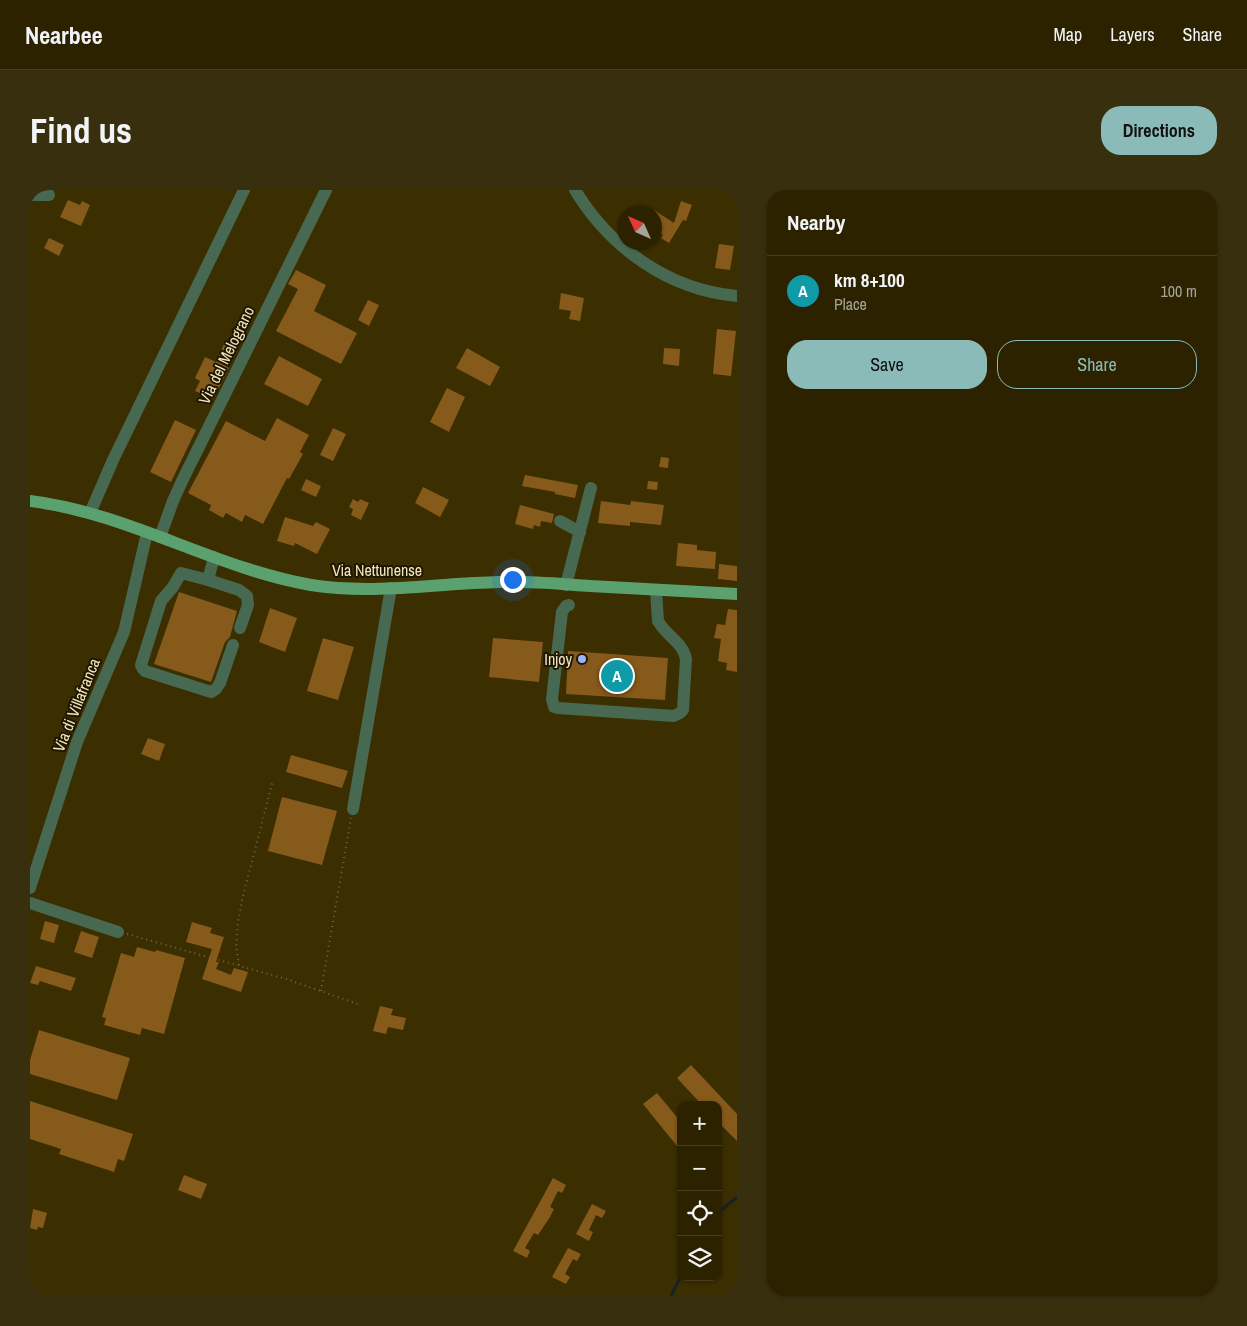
<!DOCTYPE html>
<html lang="en">
<head>
<meta charset="utf-8">
<style>
	body { margin:0; font-family:"Archivo Narrow",sans-serif; background:#382f0f; color:#f1f3f6 }
	.controls { position:absolute; right:15px; bottom:15px; display:grid; overflow:hidden; border-radius:10px; box-shadow:0 1px 4px #0004 }
	.controls button { width:45px; height:45px; display:grid; place-items:center; padding:0; border:0; border-bottom:1px solid #483f22; background:#2c2200; color:#f1f3f6; font:25px sans-serif }
	.compass { position:absolute; left:587px; top:15px; width:45px; height:45px; border-radius:50%; background:#2c2200; box-shadow:0 1px 4px #0004; rotate:315deg }
	.you { position:absolute; left:482px; top:389px; width:18px; height:18px; margin:-12px; border:4px solid #fff; border-radius:50%; background:#1a73e8; box-shadow:0 0 0 8px #1a73e833 }
	.badge { display:grid; place-items:center; width:32px; height:32px; border-radius:50%; background:#8bbbb9; color:#fff; font-size:16px; font-weight:700 }
	.pin { position:absolute; translate:-50% -50%; border:2px solid #fff; box-shadow:0 1px 5px #0006 }
	.list { margin:0; padding:0; list-style:none }
	h2 { display:flex; justify-content:space-between; align-items:center; height:65px; margin:0; padding:0 20px; font-size:21px }
	h2 small { font-size:16px; font-weight:400; color:#a6a499 }
	.list li { display:grid; grid-template-columns:32px 1fr auto; gap:15px; align-items:center; box-sizing:border-box; height:70px; padding:0 20px; border-top:1px solid #483f22 }
	.list b { display:block; font-size:19px; white-space:nowrap }
	.list p { margin:0; font-size:16px; white-space:nowrap; color:#a6a499 }
	.list em { font-size:16px; font-style:normal; color:#a6a499 }
	.actions { display:flex; gap:10px; padding:15px 20px }
	.actions a { flex:1; padding:11px 0; border:1px solid #8bbbb9; border-radius:20px; text-align:center; font-size:18px; color:#8bbbb9 }
	.actions .main { background:#8bbbb9; color:#111 }
	.icon { flex:none; width:28px; height:28px; fill:none; stroke:currentColor; stroke-width:2; stroke-linecap:round; stroke-linejoin:round }
	.map { position:relative; flex:none; width:707px; height:1106px; overflow:hidden; border-radius:20px }
	header { display:flex; align-items:center; gap:30px; box-sizing:border-box; height:70px; padding:0 25px; background:#2c2200; border-bottom:1px solid #483f22 }
	header strong { font-size:24px }
	nav { display:flex; gap:28px; margin-inline-start:auto; font-size:18px }
	.intro { display:flex; align-items:center; justify-content:space-between; box-sizing:border-box; height:120px; padding:0 30px }
	h1 { margin:0; font-size:35px }
	.button { padding:12px 22px; border-radius:20px; background:#8bbbb9; color:#111; font-size:18px; font-weight:700 }
	main { display:flex; gap:30px; padding:0 30px }
	aside { flex:1; background:#2c2200; border-radius:20px; box-shadow:0 1px 4px #0004 }
	.map>svg:first-child { display:block }
</style>
</head>
<body>
<header>
<strong>Nearbee</strong>
<nav><a>Map</a><a>Layers</a><a>Share</a></nav>
</header>
<div class="intro"><h1>Find us</h1><a class="button">Directions</a></div>
<main>
<div class="map">
<svg width="707" height="1106" viewBox="0 0 707 1106">
	<rect width="100%" height="100%" fill="#3b2e00"/>
	<g fill="none" stroke-linecap="round" stroke-linejoin="round">
		<!-- stream -->
		<g stroke="#132427" stroke-width="3">
			<polyline points="688,1023 707,1007"/>
			<polyline points="641,1106 651,1086"/>
		</g>
	</g>
	<!-- building -->
	<g fill="#865a1a">
		<polygon points="38,10 50,15 52,11 60,15 51,36 30,27"/>
		<polygon points="651,11 662,15 656,31 653,30 639,53 631,48 633,45 628,42 630,40 624,36 624,20 644,33"/>
		<polygon points="19,48 34,55 29,66 14,58"/>
		<polygon points="689,54 704,56 700,80 685,78"/>
		<polygon points="266,80 296,95 284,121 327,143 311,174 246,141 268,99 258,94"/>
		<polygon points="531,103 554,108 550,131 539,129 541,121 529,119"/>
		<polygon points="338,110 349,115 339,136 328,130"/>
		<polygon points="687,139 706,141 701,186 683,184"/>
		<polygon points="195,152 206,156 197,177 199,178 183,209 165,201 170,191 165,188 175,167 186,172"/>
		<polygon points="437,158 470,177 460,196 426,178"/>
		<polygon points="634,158 650,159 649,176 633,174"/>
		<polygon points="249,166 292,189 278,216 234,194"/>
		<polygon points="417,198 435,207 419,242 400,232"/>
		<polygon points="247,228 279,245 270,262 273,264 259,289 257,288 233,334 215,325 212,332 196,323 193,328 179,320 181,315 158,303 196,231 235,251"/>
		<polygon points="145,230 166,240 141,292 120,282"/>
		<polygon points="303,238 316,244 303,271 290,265"/>
		<polygon points="631,267 639,268 638,278 629,277"/>
		<polygon points="495,285 548,295 545,308 525,304 525,302 492,296"/>
		<polygon points="276,289 291,296 286,307 271,300"/>
		<polygon points="618,291 628,292 627,300 617,299"/>
		<polygon points="393,297 419,310 410,327 385,313"/>
		<polygon points="323,309 328,312 330,309 339,313 331,330 321,325 323,319 319,317"/>
		<polygon points="571,311 600,315 601,311 634,315 631,335 600,332 600,336 568,333"/>
		<polygon points="490,315 524,324 522,333 511,331 510,337 504,335 503,339 485,334"/>
		<polygon points="255,327 283,336 286,332 300,339 287,364 265,353 264,356 247,351"/>
		<polygon points="648,353 667,355 667,360 686,362 685,379 646,376"/>
		<polygon points="689,374 707,376 707,391 688,389"/>
		<polygon points="149,402 207,421 200,447 195,452 181,492 124,474"/>
		<polygon points="240,418 267,428 255,462 229,452"/>
		<polygon points="698,419 707,420 707,482 696,480 697,473 688,471 691,449 684,448 687,434 695,435"/>
		<polygon points="293,448 324,457 308,510 277,501"/>
		<polygon points="463,448 513,452 509,492 459,487"/>
		<polygon points="538,461 638,468 635,510 536,504"/>
		<polygon points="118,548 135,554 129,571 111,564"/>
		<polygon points="261,565 318,581 312,598 256,582"/>
		<polygon points="252,607 307,621 292,675 238,661"/>
		<polygon points="15,731 29,735 24,753 10,749"/>
		<polygon points="162,732 182,738 180,743 194,747 186,772 189,772 186,779 201,785 204,778 218,782 211,802 172,789 182,759 156,752"/>
		<polygon points="51,741 69,747 62,768 44,762"/>
		<polygon points="107,757 125,762 126,760 155,768 134,844 112,838 110,845 74,835 76,828 72,827 91,763 104,767"/>
		<polygon points="6,776 46,788 41,801 10,791 8,795 0,793"/>
		<polygon points="350,816 363,819 361,825 376,828 373,840 358,837 356,844 343,841"/>
		<polygon points="9,840 100,868 87,910 0,884 0,870"/>
		<polygon points="661,875 707,924 707,951 688,932 688,915 672,915 647,888"/>
		<polygon points="627,903 651,932 651,961 613,914"/>
		<polygon points="0,911 103,944 94,971 88,969 84,982 29,964 31,959 0,949"/>
		<polygon points="154,985 177,994 171,1009 148,1000"/>
		<polygon points="523,988 536,995 532,1003 528,1001 520,1017 524,1019 520,1027 508,1045 504,1043 495,1058 500,1061 497,1068 483,1061"/>
		<polygon points="562,1014 576,1021 572,1028 566,1025 559,1040 563,1042 559,1051 546,1044"/>
		<polygon points="3,1019 17,1023 13,1038 8,1037 7,1040 0,1038"/>
		<polygon points="538,1058 551,1064 547,1071 543,1069 535,1084 540,1087 536,1094 522,1087"/>
	</g>
	<g fill="none" stroke-linecap="round" stroke-linejoin="round">
		<!-- path -->
		<g stroke="#75683c" stroke-width="2" stroke-dasharray="1 4" stroke-linecap="butt">
			<polyline points="97,744 256,789 328,814"/>
			<polyline points="209,775 206,756 208,732 213,706 243,590"/>
			<polyline points="291,801 321,628"/>
		</g>
		<!-- minor -->
		<g stroke="#486951" stroke-width="12">
			<path d="M545 0C580 58 639 100 707 106"/>
			<polyline points="0,5 19,5"/>
			<polyline points="60,323 83,270 214,0"/>
			<polyline points="530,331 550,342"/>
			<polyline points="130,347 143,311 153,289 296,0"/>
			<polyline points="184,367 178,390 151,383 143,397 131,411 111,475 113,479 115,481 181,502 186,499 190,493 203,455"/>
			<polyline points="178,390 209,400 217,406 218,415 210,438"/>
			<polyline points="536,395 561,298"/>
			<path d="M539 415 536 416 532 422 522 509 524 517 528 518 644 526 650 523 653 520 656 469C653 452 636 446 628 431L626 400"/>
			<polyline points="323,619 361,398"/>
			<polyline points="0,698 47,552 94,442 117,343"/>
			<polyline points="0,713 88,742"/>
		</g>
		<!-- major -->
		<path stroke="#5ba170" stroke-width="12" d="M0 311C98 323 184 378 281 395 344 405 407 393 470 392 500 391 530 394 560 396 609 399 658 401 707 404"/>
	</g>
	<!-- markers -->
	<circle fill="#9fb3fd" stroke="#1f1700" stroke-width="2" cx="552" cy="469" r="5"/>
	<g text-anchor="middle" dominant-baseline="central" stroke-width="4" stroke-linejoin="round" paint-order="stroke">
		<!-- street labels -->
		<g font-size="16" fill="#f2e5be" stroke="#1f1700">
			<text transform="translate(196 165) rotate(-64)">Via del Melograno</text>
			<text x="347" y="380">Via Nettunense</text>
			<text transform="translate(46 515) rotate(-68)">Via di Villafranca</text>
		</g>
		<!-- poi labels -->
		<g font-size="16" fill="#f2e5be" stroke="#1f1700" text-anchor="end">
			<text x="542" y="469">Injoy</text>
		</g>
	</g>
</svg>
<div class="controls">
<button>+</button>
<button>−</button>
<button><svg class="icon" aria-label="locate" viewBox="0 0 24 24"><circle cx="12" cy="12" r="6"/><path d="M12 2v4M12 18v4M2 12h4M18 12h4"/></svg></button>
<button><svg class="icon" aria-label="layers" viewBox="0 0 24 24"><path d="M12 4l9 5-9 5-9-5zM3 14l9 5 9-5"/></svg></button>
</div>
<svg class="compass" viewBox="-18 -18 36 36"><path d="M0-13l5 13h-10z" fill="#e53935"/><path d="M0 13l5-13h-10z" fill="#a6a499"/></svg>
<div class="you"></div>
<div class="pin badge" style="left:587px;top:486px;background:#0f9aa8">A</div>
</div>
<aside>
<h2>Nearby<small></small></h2>
<ul class="list">
<li><span class="badge" style="background:#0f9aa8">A</span><div><b>km 8+100</b><p>Place</p></div><em>100 m</em></li>
</ul>
<div class="actions"><a class="main">Save</a><a>Share</a></div>
</aside>
</main>
</body>
</html>
